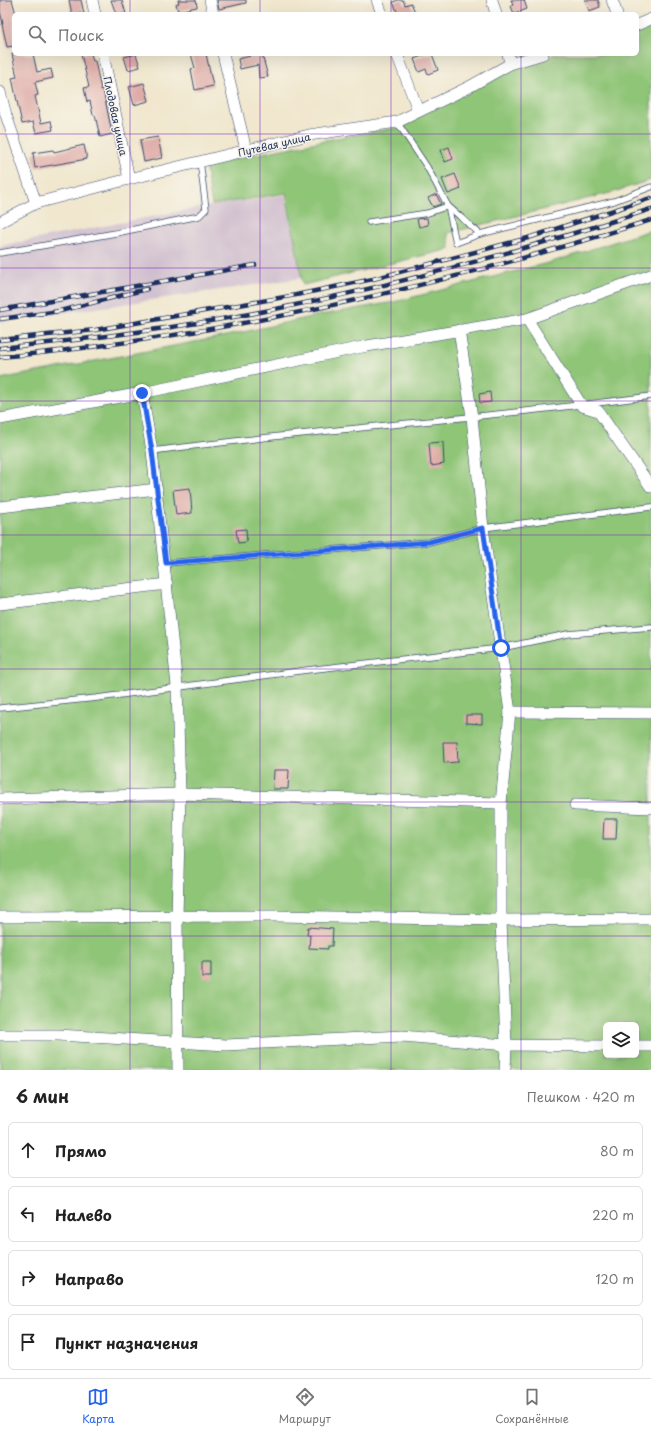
<!DOCTYPE html>
<html lang="ru">
<head>
<meta charset="utf-8">
<style>
	body { margin:0; font-family:"Playpen Sans",sans-serif; background:#f6f6f6; color:#222 }
	.controls { position:absolute; right:12px; bottom:12px; display:grid; overflow:hidden; border-radius:6px; box-shadow:0 4px 16px #0002 }
	.controls button { width:36px; height:36px; display:grid; place-items:center; padding:0; border:0; border-bottom:1px solid #e0e0e0; background:#fff; color:#222; font:20px sans-serif }
	.stop { position:absolute; width:12px; height:12px; margin:-9px; border:3px solid #2563eb; border-radius:50%; background:#fff }
	.stop.end { background:#2563eb; border-color:#fff; box-shadow:0 1px 4px #0008 }
	.list { margin:0; padding:0; list-style:none }
	h2 { display:flex; justify-content:space-between; align-items:center; height:52px; margin:0; padding:0 16px; font-size:17px }
	h2 small { font-size:13px; font-weight:400; color:#767676 }
	.list li { display:grid; grid-template-columns:26px 1fr auto; gap:12px; align-items:center; box-sizing:border-box; height:56px; margin:0 8px 8px; padding:0 8px; border:1px solid #e0e0e0; border-radius:6px }
	.list b { display:block; font-size:15px; white-space:nowrap }
	.list em { font-size:13px; font-style:normal; color:#767676 }
	.icon { flex:none; width:22px; height:22px; fill:none; stroke:currentColor; stroke-width:2; stroke-linecap:round; stroke-linejoin:round }
	.map { position:relative; flex:none; width:651px; height:1070px; overflow:hidden }
	.search { position:absolute; background:#fff; box-shadow:0 4px 16px #0002; left:12px; right:12px; top:12px; height:44px; display:flex; align-items:center; gap:10px; box-sizing:border-box; padding:0 14px; border-radius:6px; color:#767676; font-size:15px }
	.sheet { height:308px; background:#fff }
	nav { display:flex; justify-content:space-around; align-items:center; box-sizing:border-box; height:56px; border-top:1px solid #e0e0e0; background:#fff; font-size:11px; color:#767676 }
	nav a { display:grid; justify-items:center; gap:2px }
	nav .on { color:#2563eb }
	.map>svg:first-child { display:block }
</style>
</head>
<body>
<div class="map">
<svg width="651" height="1070" viewBox="0 0 651 1070">
	<rect width="100%" height="100%" fill="#f7f3e8"/>
	<filter id="ink" filterUnits="userSpaceOnUse"><feTurbulence type="fractalNoise" baseFrequency=".025" numOctaves="2"/><feDisplacementMap in="SourceGraphic" scale="8" xChannelSelector="R" yChannelSelector="G"/><feConvolveMatrix kernelMatrix="1 2 1 2 8 2 1 2 1" color-interpolation-filters="sRGB"/></filter>
	<filter id="wash" filterUnits="userSpaceOnUse"><feTurbulence type="fractalNoise" baseFrequency=".012" numOctaves="4" result="noise"/><feDisplacementMap in="SourceGraphic" scale="16" xChannelSelector="R" yChannelSelector="G"/><feGaussianBlur stdDeviation="0.9" result="paint"/><feColorMatrix in="noise" values="0 0 0 0 0 0 0 0 0 0 0 0 0 0 0 0 0 1.4 0 .05"/><feComposite in="paint" operator="in"/></filter>
	<g filter="url(#wash)">
		<rect width="100%" height="100%" fill="#f0e7ce"/>
		<!-- industrial -->
		<polygon fill="#cfbdce" points="285,195 302,278 0,322 0,246 197,208"/>
		<!-- green -->
		<g fill="#8fc577" stroke="#557a6a" fill-rule="evenodd">
			<polygon points="651,22 651,180 610,193 448,233 450,249 303,285 286,193 212,205 205,165 336,138 396,128 417,114 506,67 557,54 637,54 637,27"/>
			<path d="M651 230V1070H0V379L226 336 315 316 394 302 552 262ZM606 1025H636V1055H606Z"/>
		</g>
		<g id="blocks">
			<!-- building -->
			<g fill="#dfaba7">
				<polygon points="0,0 12,0 16,14 14,14 14,46 7,47 2,24 3,24 0,11"/>
				<polygon points="69,0 81,0 84,14 72,14"/>
				<polygon points="111,0 122,0 126,14 116,14"/>
				<polygon points="178,0 196,0 197,7 178,11 176,4 179,3"/>
				<polygon points="217,0 246,0 246,3 219,9"/>
				<polygon points="398,0 403,0 405,5 411,3 416,14 398,14 393,2"/>
				<polygon points="511,0 524,0 527,9 514,14 511,6 513,5"/>
				<polygon points="585,0 598,0 600,7 589,11"/>
				<polygon points="12,54 33,54 37,72 51,69 53,78 35,82 38,95 35,96 41,123 51,121 53,130 36,133 33,122 22,124 12,78 17,77"/>
				<polygon points="81,54 91,54 93,61 95,61 101,90 103,89 112,134 100,137 95,115 93,115 90,101 87,102 84,88 89,87"/>
				<polygon points="136,54 140,67 128,70 124,57"/>
				<polygon points="191,54 206,54 213,86 195,90 191,69 195,68"/>
				<polygon points="249,54 262,54 268,77 259,78 258,65 240,69 238,59 250,56"/>
				<polygon points="427,54 432,54 438,70 428,74 426,69 419,72 414,59"/>
				<polygon points="144,83 149,101 134,105 129,87"/>
				<polygon points="158,137 162,158 144,162 140,140"/>
				<polygon points="84,145 87,159 35,168 33,153 53,150 54,152"/>
				<polygon points="449,147 453,159 445,162 441,150"/>
				<polygon points="455,174 461,189 448,194 442,179"/>
				<polygon points="436,194 441,204 433,207 428,198"/>
				<polygon points="427,218 428,225 419,227 417,219"/>
				<polygon points="490,392 491,402 480,403 479,394"/>
				<polygon points="443,442 444,464 431,466 429,443"/>
				<polygon points="190,488 192,513 176,515 173,490"/>
				<polygon points="246,529 247,542 238,543 236,530"/>
				<polygon points="466,715 482,715 482,724 466,723"/>
				<polygon points="443,742 457,742 458,762 444,763"/>
				<polygon points="274,770 289,770 288,789 273,789"/>
				<polygon points="604,819 617,819 616,839 603,839"/>
				<polygon points="308,927 333,929 332,946 328,946 328,949 309,948 310,935 307,935"/>
				<rect x="202" y="962" width="9" height="15"/>
			</g>
		</g>
	</g>
	<g filter="url(#ink)">
		<use href="#blocks" fill-opacity="0" stroke="#3b4b6f" stroke-width="1"/>
		<g fill="none" stroke-linecap="round" stroke-linejoin="round">
			<!-- service casing -->
			<g stroke="#3b4b6f" stroke-width="7">
				<g id="service">
					<polyline points="369,222 428,213 448,206 427,167 397,122"/>
					<polyline points="480,234 448,206 456,243 480,234 614,201 651,187"/>
					<polyline points="0,253 116,233 199,216 206,209 200,161"/>
					<path d="M152 451C318 429 485 419 651 396"/>
					<polyline points="166,563 429,542 483,528 651,507"/>
					<polyline points="0,708 97,698 307,670 501,648 568,634 651,627"/>
				</g>
			</g>
			<!-- minor casing -->
			<g stroke="#3b4b6f" stroke-width="12">
				<g id="minor">
					<polyline points="92,0 95,14"/>
					<polyline points="210,0 213,14"/>
					<polyline points="377,0 382,14"/>
					<polyline points="492,0 496,14"/>
					<polyline points="612,0 617,14"/>
					<polyline points="637,25 651,19"/>
					<polyline points="103,54 129,179"/>
					<polyline points="223,54 246,150"/>
					<polyline points="397,54 418,110"/>
					<polyline points="508,54 510,64"/>
					<polyline points="0,92 6,115 36,203"/>
					<polyline points="0,222 36,203 129,179 309,135 397,122 469,87 510,64 543,54"/>
					<polyline points="527,319 582,406 598,411 651,487"/>
					<polyline points="459,330 472,417 483,528 510,712 501,803 501,920 506,1045 505,1070"/>
					<polyline points="142,393 152,451 177,686 180,794 177,917 178,1070"/>
					<polyline points="0,419 142,393 367,346 527,319 651,275"/>
					<polyline points="0,507 157,489"/>
					<polyline points="0,604 167,584"/>
					<polyline points="510,712 651,713"/>
					<polyline points="0,799 180,794 501,803"/>
					<polyline points="575,805 651,808"/>
					<polyline points="0,917 276,916 501,920 651,919"/>
					<polyline points="0,1035 58,1035 226,1045 402,1036 506,1045 606,1046"/>
					<polyline points="636,1046 651,1046"/>
				</g>
			</g>
			<!-- service -->
			<use href="#service" stroke="#fff" stroke-width="5.5"/>
			<!-- minor -->
			<use href="#minor" stroke="#fff" stroke-width="11"/>
			<!-- rail casing -->
			<g stroke="#1b2f5e" stroke-width="4.5">
				<g id="rail">
					<polyline points="0,310 255,265"/>
					<polyline points="0,319 60,311 147,289"/>
					<polyline points="0,340 95,330 296,295 373,279 528,238 651,198"/>
					<path d="M0 348C72 341 144 332 216 320 363 295 509 255 651 209"/>
					<path d="M0 357C218 337 442 286 651 220"/>
				</g>
			</g>
			<!-- rail -->
			<use href="#rail" stroke="#f7f3e8" stroke-width="3" stroke-dasharray="9" stroke-linecap="butt"/>
		</g>
	</g>
	<g fill="none" stroke-linecap="round" stroke-linejoin="round" filter="url(#ink)">
		<!-- route -->
		<polyline stroke="#2563eb" stroke-width="5" points="142,393 152,451 166,563 429,542 483,528 501,648"/>
	</g>
	<!-- grid -->
	<path fill="none" stroke="#7b2cbf" stroke-width="1" stroke-opacity="0.55" d="M130 0V14M260 0V14M391 0V14M521 0V14M130 54V1070M260 54V1070M391 54V1070M521 54V1070M0 134H651M0 268H651M0 401H651M0 535H651M0 669H651M0 802H651M0 936H651"/>
	<g text-anchor="middle" dominant-baseline="central" stroke-width="3" stroke-linejoin="round" paint-order="stroke">
		<!-- street labels -->
		<g font-size="10" fill="#1b2f5e" stroke="#f7f3e8">
			<text transform="translate(116 116) rotate(78)">Плодовая улица</text>
			<text transform="translate(274 144) rotate(-13)">Путевая улица</text>
		</g>
	</g>
</svg>
<div class="controls">
<button><svg class="icon" aria-label="layers" viewBox="0 0 24 24"><path d="M12 4l9 5-9 5-9-5zM3 14l9 5 9-5"/></svg></button>
</div>
<div class="stop" style="left:501px;top:648px"></div>
<div class="stop end" style="left:142px;top:393px"></div>
<div class="search"><svg class="icon" aria-label="search" viewBox="0 0 24 24"><circle cx="10" cy="10" r="6"/><path d="M15 15l6 6"/></svg>Поиск</div>
</div>
<section class="sheet">
<h2>6 мин<small>Пешком · 420 m</small></h2>
<ul class="list">
<li><svg class="icon" aria-label="ahead" viewBox="0 0 24 24"><path d="M12 20V5M6 11l6-6 6 6"/></svg><div><b>Прямо</b></div><em>80 m</em></li>
<li><svg class="icon" aria-label="left" viewBox="0 0 24 24"><path d="M17 20v-9H6M10 6l-5 5 5 5"/></svg><div><b>Налево</b></div><em>220 m</em></li>
<li><svg class="icon" aria-label="right" viewBox="0 0 24 24"><path d="M7 20v-9h11M14 6l5 5-5 5"/></svg><div><b>Направо</b></div><em>120 m</em></li>
<li><svg class="icon" aria-label="arrive" viewBox="0 0 24 24"><path d="M6 21V4h12l-3 4 3 4H6"/></svg><div><b>Пункт назначения</b></div></li>
</ul>
</section>
<nav>
<a class="on"><svg class="icon" aria-label="map" viewBox="0 0 24 24"><path d="M3 6l6-2 6 2 6-2v14l-6 2-6-2-6 2zM9 4v14M15 6v14"/></svg>Карта</a>
<a><svg class="icon" aria-label="directions" viewBox="0 0 24 24"><path d="M12 3l9 9-9 9-9-9zM9 14v-3h6M13 9l2 2-2 2"/></svg>Маршрут</a>
<a><svg class="icon" aria-label="saved" viewBox="0 0 24 24"><path d="M7 4h10v16l-5-4-5 4z"/></svg>Сохранённые</a>
</nav>
</body>
</html>
